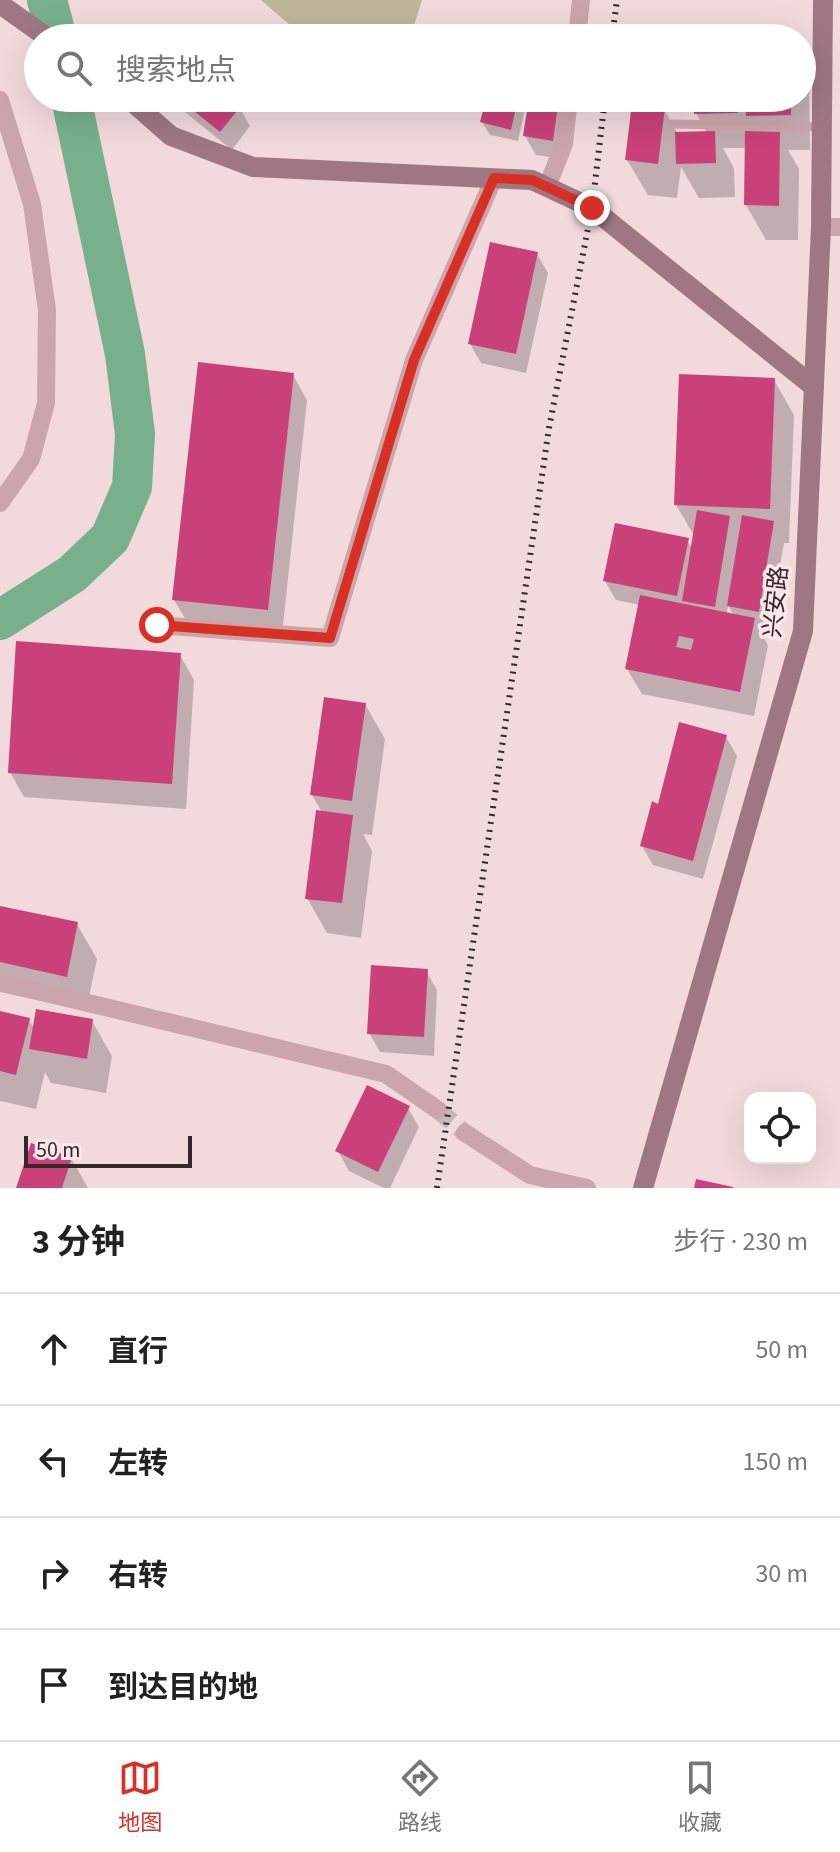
<!DOCTYPE html>
<html lang="zh">
<head>
<meta charset="utf-8">
<style>
	body { margin:0; font-family:"Source Sans 3","Noto Sans SC",sans-serif; background:#f2f2f2; color:#222 }
	.controls { position:absolute; right:24px; bottom:24px; display:grid; overflow:hidden; border-radius:16px; box-shadow:0 8px 32px #0002 }
	.controls button { width:72px; height:72px; display:grid; place-items:center; padding:0; border:0; border-bottom:2px solid #e0e0e0; background:#fff; color:#222; font:40px sans-serif }
	.scale { position:absolute; left:24px; bottom:20px; width:168px; box-sizing:border-box; padding-left:8px; border:4px solid #36272c; border-top:0; font-size:22px; line-height:28px; white-space:nowrap; color:#36272c; -webkit-text-stroke:6px #fae6e8; paint-order:stroke }
	.stop { position:absolute; width:24px; height:24px; margin:-18px; border:6px solid #d93025; border-radius:50%; background:#fff }
	.stop.end { background:#d93025; border-color:#fff; box-shadow:0 2px 8px #0008 }
	.list { margin:0; padding:0; list-style:none }
	h2 { display:flex; justify-content:space-between; align-items:center; height:104px; margin:0; padding:0 32px; font-size:34px }
	h2 small { font-size:26px; font-weight:400; color:#767676 }
	.list li { display:grid; grid-template-columns:52px 1fr auto; gap:24px; align-items:center; box-sizing:border-box; height:112px; padding:0 32px; border-top:2px solid #e0e0e0 }
	.list b { display:block; font-size:30px; white-space:nowrap }
	.list em { font-size:26px; font-style:normal; color:#767676 }
	.icon { flex:none; width:44px; height:44px; fill:none; stroke:currentColor; stroke-width:2; stroke-linecap:round; stroke-linejoin:round }
	.map { position:relative; flex:none; width:840px; height:1188px; overflow:hidden }
	.search { position:absolute; background:#fff; box-shadow:0 8px 32px #0002; left:24px; right:24px; top:24px; height:88px; display:flex; align-items:center; gap:20px; box-sizing:border-box; padding:0 28px; border-radius:44px; color:#767676; font-size:30px }
	.sheet { height:552px; background:#fff }
	nav { display:flex; justify-content:space-around; align-items:center; box-sizing:border-box; height:112px; border-top:2px solid #e0e0e0; background:#fff; font-size:22px; color:#767676 }
	nav a { display:grid; justify-items:center; gap:4px }
	nav .on { color:#d93025 }
	.map>svg:first-child { display:block }
</style>
</head>
<body>
<div class="map">
<svg width="840" height="1188" viewBox="0 0 840 1188">
	<rect width="100%" height="100%" fill="#f2d9dc"/>
	<!-- green -->
	<polygon fill="#c1b599" points="261,0 422,0 410,38 305,38"/>
	<!-- shadow -->
	<g fill="#0003" fill-rule="evenodd">
		<polygon points="802,55 809,68 810,150 788,150 799,169 798,240 766,240 746,205 747,148 723,148 734,168 735,197 699,198 681,167 677,198 648,195 627,160 664,109 678,134 707,133 696,113 696,98 802,98"/>
		<polygon points="171,98 227,98 239,107 250,126 232,150 175,104"/>
		<polygon points="496,98 528,98 530,101 527,100 518,141 490,135 482,122"/>
		<polygon points="531,98 572,98 563,159 536,155 525,136"/>
		<polygon points="537,254 548,273 526,373 481,363 470,344"/>
		<polygon points="293,375 307,400 282,635 189,625 174,600"/>
		<path d="M774 380 794 415 789 543H784L769 630 759 629 768 645 754 716 642 694 627 669 640 605 616 600 605 581 687 540 693 550 695 537 676 505ZM728 605 734 616 727 614Z"/>
		<polygon points="180,655 194,680 186,809 24,797 10,772"/>
		<polygon points="365,704 385,739 372,835 363,834 372,851 361,938 327,933 307,898 322,812 312,795"/>
		<polygon points="726,737 737,756 703,879 653,865 642,846 659,806"/>
		<polygon points="0,908 77,924 97,959 86,1011 0,992"/>
		<polygon points="426,971 437,990 434,1056 380,1052 369,1033"/>
		<polygon points="0,1013 29,1020 35,1030 92,1021 112,1056 106,1093 51,1083 45,1072 36,1109 0,1101"/>
		<polygon points="408,1108 419,1127 390,1188 384,1188 349,1171 338,1151"/>
		<polygon points="71,1158 88,1188 18,1188"/>
	</g>
	<g fill="none" stroke-linecap="round" stroke-linejoin="round">
		<!-- river -->
		<g stroke="#78b08e" stroke-width="40">
			<polyline points="47,0 57,38"/>
			<polyline points="0,620 72,574 110,538 132,487 135,434 125,354 71,98"/>
		</g>
	</g>
	<!-- building -->
	<g fill="#c94178" fill-rule="evenodd">
		<polygon points="750,31 790,31 790,38 728,38 728,35 750,35"/>
		<polygon points="178,98 231,98 241,106 220,132"/>
		<polygon points="494,98 518,98 511,130 480,122 485,103"/>
		<polygon points="529,98 559,98 553,141 523,136"/>
		<polygon points="694,98 737,98 738,113 694,114"/>
		<polygon points="746,98 791,98 791,115 746,116"/>
		<polygon points="632,103 665,107 658,164 625,160"/>
		<polygon points="715,131 716,163 676,164 675,132"/>
		<polygon points="745,131 780,132 779,206 744,205"/>
		<polygon points="490,242 538,252 516,354 468,344"/>
		<polygon points="198,362 294,373 268,610 172,600"/>
		<polygon points="679,374 775,378 770,509 674,505"/>
		<polygon points="697,510 730,516 715,607 682,601"/>
		<polygon points="742,515 774,521 759,612 727,606"/>
		<polygon points="615,523 689,538 677,596 603,581"/>
		<path d="M640 595 755 618 740 692 625 669ZM679 636 694 639 691 650 676 647Z"/>
		<polygon points="16,641 181,653 172,784 8,773"/>
		<polygon points="324,697 366,703 352,801 310,795"/>
		<polygon points="679,722 727,735 693,861 640,846 652,801 658,804"/>
		<polygon points="316,810 353,815 342,903 305,899"/>
		<polygon points="0,906 78,922 67,977 0,962"/>
		<polygon points="371,965 428,969 424,1037 367,1034"/>
		<polygon points="36,1009 93,1019 87,1059 29,1049"/>
		<polygon points="0,1011 30,1018 16,1075 0,1071"/>
		<polygon points="367,1085 410,1106 378,1172 335,1151"/>
		<polygon points="31,1143 72,1157 62,1188 16,1188"/>
		<polygon points="696,1179 733,1187 733,1188 694,1188"/>
	</g>
	<g fill="none" stroke-linecap="round" stroke-linejoin="round">
		<!-- street-tunnel -->
		<polyline stroke="#ccb5b9" stroke-width="18" stroke-dasharray="18 9" stroke-linecap="butt" points="438,1110 465,1133"/>
		<!-- lane -->
		<polyline stroke="#caa5ac" stroke-width="9" points="672,124 822,127"/>
		<!-- street -->
		<g stroke="#caa5ac" stroke-width="18">
			<polyline points="577,38 581,0"/>
			<polyline points="0,100 32,204 47,310 46,403 31,459 0,503"/>
			<polyline points="547,187 564,144 569,98"/>
			<polyline points="821,227 840,227"/>
			<polyline points="157,625 330,638 414,360 494,178"/>
			<polyline points="0,982 386,1074 438,1110"/>
			<polyline points="465,1133 530,1175 587,1188"/>
		</g>
		<!-- secondary -->
		<g stroke="#9e7782" stroke-width="20">
			<polyline points="0,4 48,38"/>
			<polyline points="128,98 171,136 253,167 532,180 592,208 814,387"/>
			<polyline points="643,1188 803,631 821,227 823,0"/>
		</g>
		<!-- rail -->
		<g stroke="#36272c" stroke-width="6" stroke-dasharray="2 6" stroke-linecap="butt">
			<polyline points="612,38 617,0"/>
			<polyline points="437,1188 549,428 592,208 605,98"/>
		</g>
	</g>
	<g fill="none" stroke-linecap="round" stroke-linejoin="round">
		<!-- route -->
		<polyline stroke="#d93025" stroke-width="10" points="157,625 330,638 414,360 494,178 532,180 592,208"/>
	</g>
	<g text-anchor="middle" dominant-baseline="central" stroke-width="7" stroke-linejoin="round" paint-order="stroke">
		<!-- street labels -->
		<g font-size="24" fill="#36272c" stroke="#fae6e8">
			<text transform="translate(776 602) rotate(-84)">兴安路</text>
		</g>
	</g>
</svg>
<div class="controls">
<button><svg class="icon" aria-label="locate" viewBox="0 0 24 24"><circle cx="12" cy="12" r="6"/><path d="M12 2v4M12 18v4M2 12h4M18 12h4"/></svg></button>
</div>
<div class="scale">50 m</div>
<div class="stop" style="left:157px;top:625px"></div>
<div class="stop end" style="left:592px;top:208px"></div>
<div class="search"><svg class="icon" aria-label="search" viewBox="0 0 24 24"><circle cx="10" cy="10" r="6"/><path d="M15 15l6 6"/></svg>搜索地点</div>
</div>
<section class="sheet">
<h2>3 分钟<small>步行 · 230 m</small></h2>
<ul class="list">
<li><svg class="icon" aria-label="ahead" viewBox="0 0 24 24"><path d="M12 20V5M6 11l6-6 6 6"/></svg><div><b>直行</b></div><em>50 m</em></li>
<li><svg class="icon" aria-label="left" viewBox="0 0 24 24"><path d="M17 20v-9H6M10 6l-5 5 5 5"/></svg><div><b>左转</b></div><em>150 m</em></li>
<li><svg class="icon" aria-label="right" viewBox="0 0 24 24"><path d="M7 20v-9h11M14 6l5 5-5 5"/></svg><div><b>右转</b></div><em>30 m</em></li>
<li><svg class="icon" aria-label="arrive" viewBox="0 0 24 24"><path d="M6 21V4h12l-3 4 3 4H6"/></svg><div><b>到达目的地</b></div></li>
</ul>
</section>
<nav>
<a class="on"><svg class="icon" aria-label="map" viewBox="0 0 24 24"><path d="M3 6l6-2 6 2 6-2v14l-6 2-6-2-6 2zM9 4v14M15 6v14"/></svg>地图</a>
<a><svg class="icon" aria-label="directions" viewBox="0 0 24 24"><path d="M12 3l9 9-9 9-9-9zM9 14v-3h6M13 9l2 2-2 2"/></svg>路线</a>
<a><svg class="icon" aria-label="saved" viewBox="0 0 24 24"><path d="M7 4h10v16l-5-4-5 4z"/></svg>收藏</a>
</nav>
</body>
</html>
